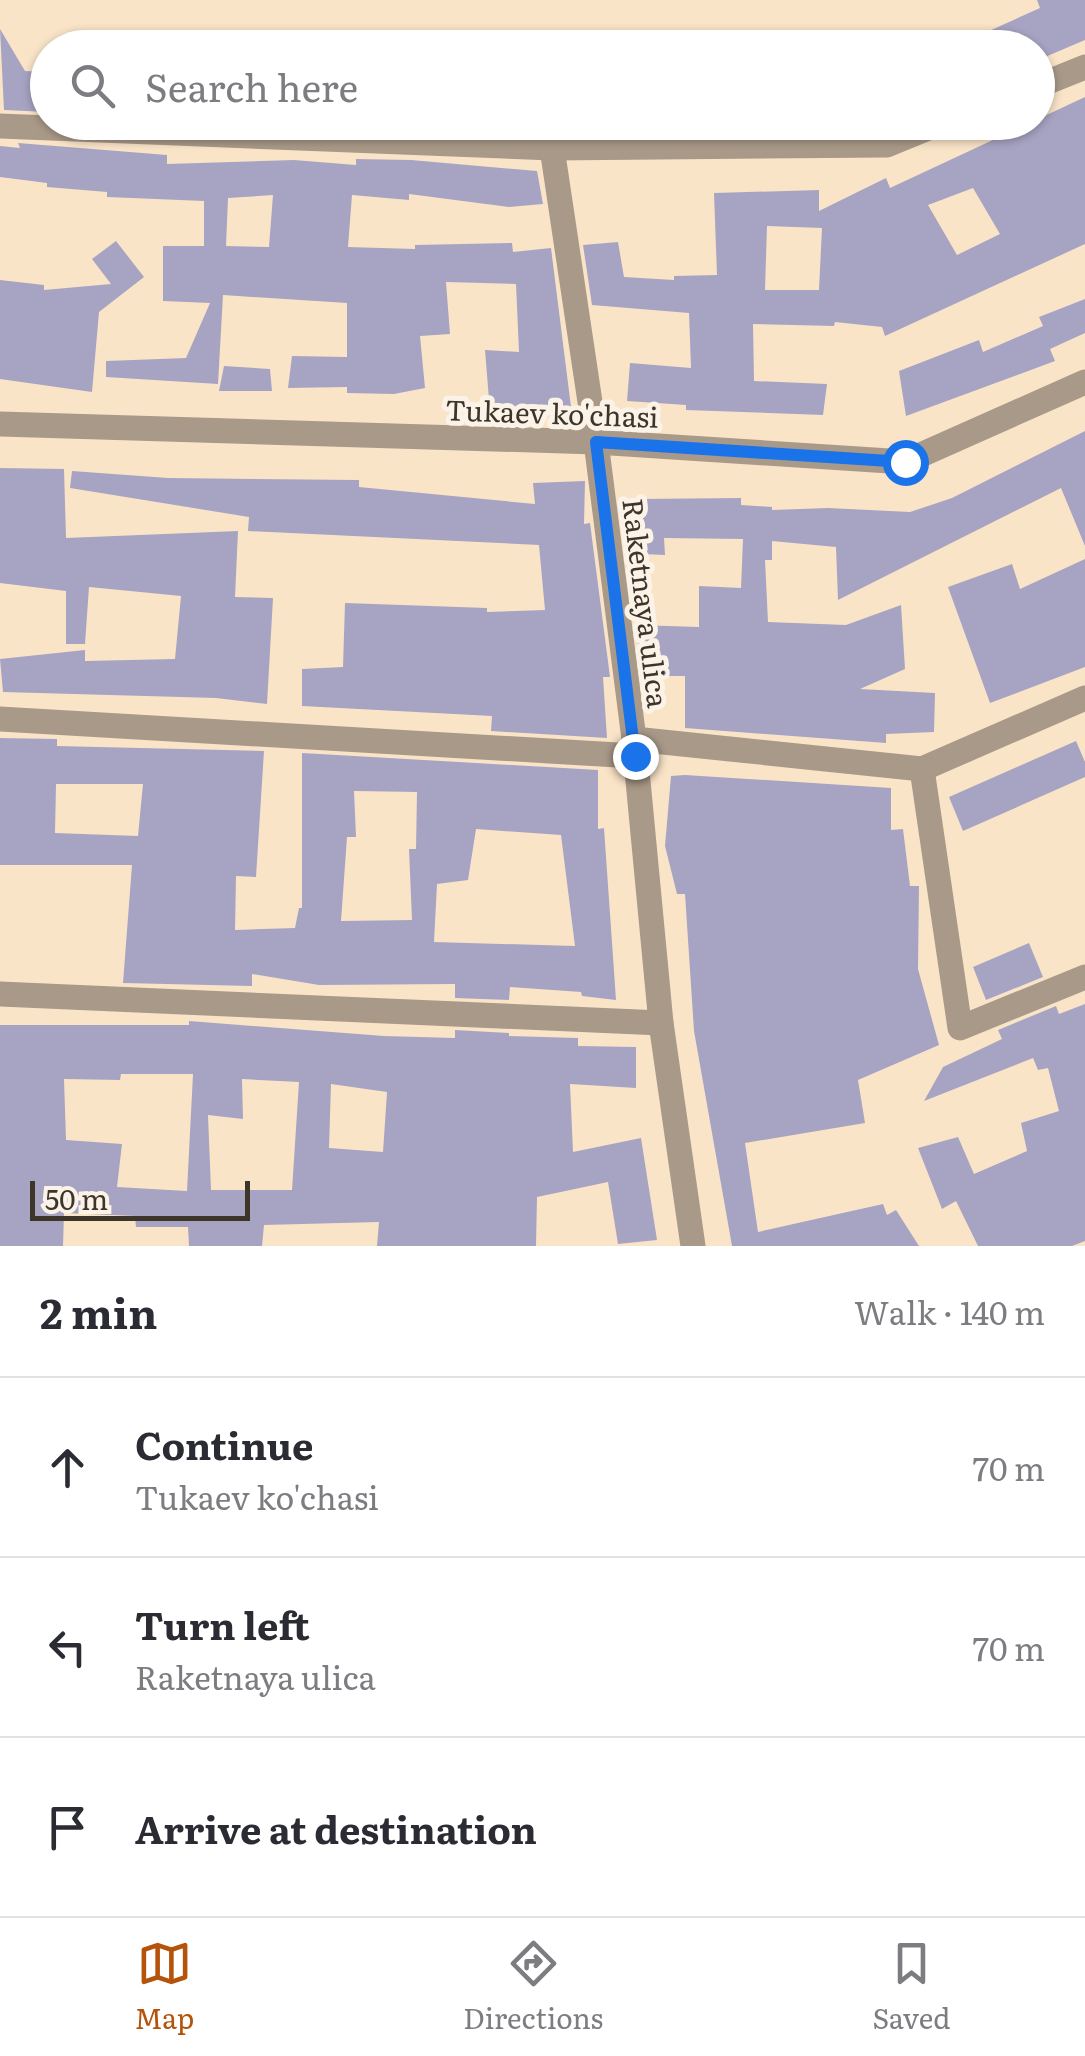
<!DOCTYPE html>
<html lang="en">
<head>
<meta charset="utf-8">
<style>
	body { margin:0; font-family:Literata,serif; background:#f2f2f3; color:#2b2b33 }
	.scale { position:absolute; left:30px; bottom:25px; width:220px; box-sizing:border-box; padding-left:10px; border:5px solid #3e352a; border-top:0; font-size:28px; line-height:35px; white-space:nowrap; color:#3e352a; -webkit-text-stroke:8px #fcf3e8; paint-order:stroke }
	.stop { position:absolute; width:30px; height:30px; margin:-22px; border:8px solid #1a73e8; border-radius:50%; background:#fff }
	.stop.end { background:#1a73e8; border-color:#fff; box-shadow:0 2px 10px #0008 }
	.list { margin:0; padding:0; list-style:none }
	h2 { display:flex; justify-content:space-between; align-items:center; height:130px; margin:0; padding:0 40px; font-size:42px }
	h2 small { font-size:32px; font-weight:400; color:#7c7c81 }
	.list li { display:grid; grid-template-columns:65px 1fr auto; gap:30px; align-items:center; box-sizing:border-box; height:180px; padding:0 40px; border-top:2px solid #e1e1e2 }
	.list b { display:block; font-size:38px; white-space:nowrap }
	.list p { margin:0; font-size:32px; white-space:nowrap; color:#7c7c81 }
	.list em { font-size:32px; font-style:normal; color:#7c7c81 }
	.icon { flex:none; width:55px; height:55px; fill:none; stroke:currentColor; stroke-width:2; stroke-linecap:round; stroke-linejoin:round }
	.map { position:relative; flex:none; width:1085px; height:1246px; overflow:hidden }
	.search { position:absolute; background:#fff; box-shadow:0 2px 8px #0004; left:30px; right:30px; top:30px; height:110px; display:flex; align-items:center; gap:25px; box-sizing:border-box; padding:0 35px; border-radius:55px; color:#7c7c81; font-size:38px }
	.sheet { height:670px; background:#fff }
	nav { display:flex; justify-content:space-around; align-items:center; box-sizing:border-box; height:140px; border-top:2px solid #e1e1e2; background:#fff; font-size:28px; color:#7c7c81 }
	nav a { display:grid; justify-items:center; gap:5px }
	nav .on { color:#b45309 }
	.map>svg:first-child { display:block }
</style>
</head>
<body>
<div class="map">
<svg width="1085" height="1246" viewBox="0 0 1085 1246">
	<rect width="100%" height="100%" fill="#fae4c8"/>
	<!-- building -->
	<g fill="#a7a4c3" fill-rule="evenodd">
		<polygon points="1037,0 1085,0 1085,40 1038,60 1038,48 951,48 1040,8"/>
		<polygon points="0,29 25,71 48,72 48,112 4,110"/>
		<path d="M1085 97V244L885 336 882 327 835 322 834 326 753 324 754 381 827 384 823 415 686 410V405L627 401 630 363 691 368 689 313 592 305 583 245 618 242 624 277 674 280V276L717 275 714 193 819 190V211L886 178 890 188ZM973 188 1000 234 957 255 928 205ZM767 226 822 228 819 290H765Z"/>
		<path d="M18 143 167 155V164L294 160 356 165V159L411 160 537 171 543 204 509 207 409 194V200L352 195 348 247 415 249V245L512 243 513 252 551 248 571 407 490 412 485 350 519 352 516 284 446 282 450 334 420 336 425 388 394 394 347 393V387L288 388 292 356 347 357V303L223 295 218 384 106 377V361L186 358 210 303 163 301V246H204V201L107 197V192L47 187V183L0 177V146L20 148ZM273 195 269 247 226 246 228 198Z"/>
		<polygon points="116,241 144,277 99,312 92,392 0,379 0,280 44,285 44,290 111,284 92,259"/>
		<polygon points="1085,299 1085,333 1050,349 1055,361 906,416 899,371 979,340 983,352 1043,326 1039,317"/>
		<polygon points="224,366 270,369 272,391 219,391"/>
		<polygon points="1085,431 1085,546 1061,488 838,600 836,547 772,541 772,560 765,560 768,622 846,625 901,605 905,669 860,689 935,693 934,732 886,734 886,743 685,728 685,676 642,676 636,625 699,627 699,586 741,588 743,539 664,538 665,555 642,554 639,499 741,498 741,505 772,507 772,510 828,508 910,512 952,498"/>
		<polygon points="0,468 64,469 66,538 238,531 235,597 273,598 267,704 216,698 3,692 0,659 85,650 85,661 175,659 181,596 89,587 85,644 66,644 66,591 0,583"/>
		<polygon points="72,471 168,478 359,480 359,487 535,504 533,483 585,481 584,524 590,523 610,677 603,677 607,738 491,731 492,716 302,706 302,669 343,667 345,603 487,608 487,612 545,610 539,545 248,531 249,517 70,488"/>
		<polygon points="1085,559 1085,667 990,703 948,587 1012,564 1020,589"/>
		<path d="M0 738 57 739V746L264 751 256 877 236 876 235 930 295 928 299 908H302V753L598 770V829L604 828 616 1000 582 996 581 992 510 987 509 1000 455 998V984L319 985 252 974V986L123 983 132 865H0ZM56 784H143L138 836 55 833ZM354 791 417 792 416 849H409L412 920 341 921 347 837H356ZM476 829 561 835 575 946 434 942 437 884 468 880Z"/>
		<polygon points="1076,741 1085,762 1085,777 963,831 949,797"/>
		<polygon points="685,775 891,788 891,830 903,829 910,886 919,886 918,969 939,1045 858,1080 865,1123 745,1143 758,1232 883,1204 887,1215 896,1210 919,1246 732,1246 694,1031 685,894 677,894 665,846 671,776"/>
		<polygon points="1029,943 1043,977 986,1000 973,967"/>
		<polygon points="1085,1004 1085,1241 1072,1246 978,1246 956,1201 942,1209 918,1148 958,1137 974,1174 1027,1151 1021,1123 1059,1111 1048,1068 1038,1070 1033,1058 924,1101 943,1067 1002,1039 998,1030 1056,1006 1059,1014"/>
		<path d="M189 1021 384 1036 455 1038V1030L509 1033V1036L578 1038V1046L636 1047V1088L570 1084 573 1152 641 1138 657 1240 618 1244 608 1182 537 1197 536 1246H377L379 1222 264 1225 262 1246H189L188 1227H136L135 1216 64 1213 63 1246H0V1025H189ZM121 1074H193L187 1191 117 1187 122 1144 66 1140 64 1079 120 1080ZM242 1079 299 1082 292 1190H211L208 1115 243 1119ZM331 1084 387 1092 383 1152 329 1148Z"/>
	</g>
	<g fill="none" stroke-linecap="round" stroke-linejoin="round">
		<!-- minor -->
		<g stroke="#a99988" stroke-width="25">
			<polyline points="1038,86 1085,67"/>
			<polyline points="0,126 552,148 887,145 943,122"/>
			<polyline points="552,148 596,442 634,739 661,1023 693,1246"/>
			<polyline points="0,424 596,442 905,462 1085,382"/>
			<polyline points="0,719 635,756"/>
			<polyline points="634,739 922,769 1085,698"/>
			<polyline points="922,769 960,1028 1085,977"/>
			<polyline points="0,994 661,1023"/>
		</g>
	</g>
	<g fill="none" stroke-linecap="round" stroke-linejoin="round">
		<!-- route -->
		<polyline stroke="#1a73e8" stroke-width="12" points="635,756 596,442 905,462"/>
	</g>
	<g text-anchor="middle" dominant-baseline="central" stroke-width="10" stroke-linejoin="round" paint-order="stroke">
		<!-- street labels -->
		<g font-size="28" fill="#3e352a" stroke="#fcf3e8">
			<text transform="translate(552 412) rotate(2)">Tukaev ko'chasi</text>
			<text transform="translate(647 603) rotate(83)">Raketnaya ulica</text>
		</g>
	</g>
</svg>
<div class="scale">50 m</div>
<div class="stop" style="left:905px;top:462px"></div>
<div class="stop end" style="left:635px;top:756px"></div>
<div class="search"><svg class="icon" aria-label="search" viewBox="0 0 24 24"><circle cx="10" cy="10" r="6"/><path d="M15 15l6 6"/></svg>Search here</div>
</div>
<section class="sheet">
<h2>2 min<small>Walk · 140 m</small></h2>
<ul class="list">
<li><svg class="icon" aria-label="ahead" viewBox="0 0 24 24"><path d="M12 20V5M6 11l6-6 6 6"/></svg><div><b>Continue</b><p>Tukaev ko'chasi</p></div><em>70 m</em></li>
<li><svg class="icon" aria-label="left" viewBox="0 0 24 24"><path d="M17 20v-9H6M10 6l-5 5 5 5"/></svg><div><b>Turn left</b><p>Raketnaya ulica</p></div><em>70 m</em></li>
<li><svg class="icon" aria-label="arrive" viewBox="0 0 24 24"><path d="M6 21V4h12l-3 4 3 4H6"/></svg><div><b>Arrive at destination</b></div></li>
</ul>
</section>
<nav>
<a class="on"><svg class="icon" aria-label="map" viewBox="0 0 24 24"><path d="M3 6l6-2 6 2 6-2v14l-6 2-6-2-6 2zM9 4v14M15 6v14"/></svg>Map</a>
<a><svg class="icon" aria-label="directions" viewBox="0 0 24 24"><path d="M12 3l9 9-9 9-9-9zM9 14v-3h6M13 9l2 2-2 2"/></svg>Directions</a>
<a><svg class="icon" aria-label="saved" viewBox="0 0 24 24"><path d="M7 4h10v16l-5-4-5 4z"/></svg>Saved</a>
</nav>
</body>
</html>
